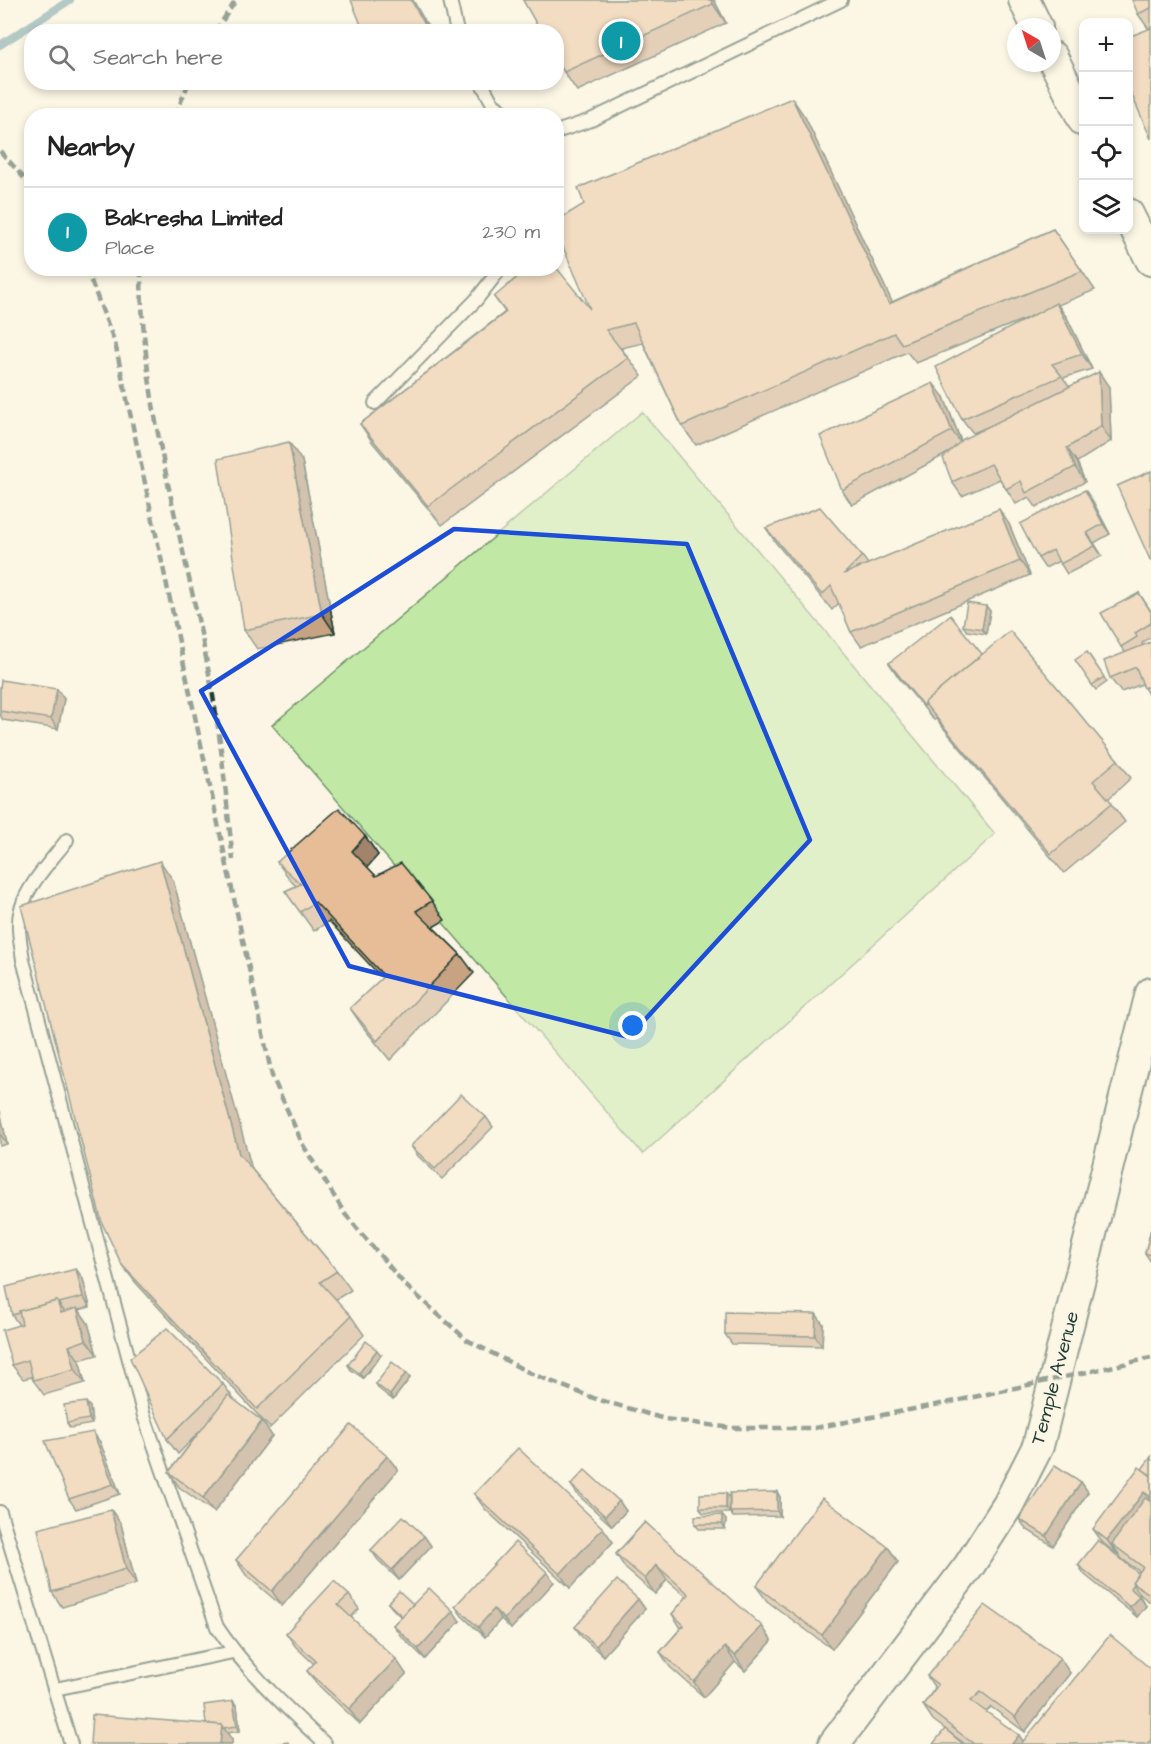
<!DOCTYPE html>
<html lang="en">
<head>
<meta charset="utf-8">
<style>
	body { margin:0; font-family:"Architects Daughter",sans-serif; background:#f6f6f6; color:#222 }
	.controls { position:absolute; right:18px; top:18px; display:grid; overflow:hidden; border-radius:12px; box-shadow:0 3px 9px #0003 }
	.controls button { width:54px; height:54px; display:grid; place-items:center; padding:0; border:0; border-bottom:2px solid #e0e0e0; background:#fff; color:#222; font:30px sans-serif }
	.compass { position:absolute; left:1007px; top:18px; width:54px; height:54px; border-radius:50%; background:#fff; box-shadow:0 3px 9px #0003; rotate:321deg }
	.you { position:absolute; left:633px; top:1026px; width:21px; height:21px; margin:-15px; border:4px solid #fff; border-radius:50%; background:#1a73e8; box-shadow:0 0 0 9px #1a73e833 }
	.badge { display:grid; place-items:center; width:39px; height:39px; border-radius:50%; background:#1f6fb2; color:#fff; font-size:20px; font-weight:700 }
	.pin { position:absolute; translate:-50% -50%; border:3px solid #fff; box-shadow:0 2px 6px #0006 }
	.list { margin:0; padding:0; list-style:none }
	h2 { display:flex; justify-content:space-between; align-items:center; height:78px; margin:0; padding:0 24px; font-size:26px }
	h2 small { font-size:20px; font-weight:400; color:#767676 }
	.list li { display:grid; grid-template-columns:39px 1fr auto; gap:18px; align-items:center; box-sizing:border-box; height:90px; padding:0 24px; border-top:2px solid #e0e0e0 }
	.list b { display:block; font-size:22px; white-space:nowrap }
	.list p { margin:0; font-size:20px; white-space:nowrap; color:#767676 }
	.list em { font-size:20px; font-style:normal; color:#767676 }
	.icon { flex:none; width:33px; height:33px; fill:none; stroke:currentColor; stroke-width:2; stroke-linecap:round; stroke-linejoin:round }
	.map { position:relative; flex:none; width:1151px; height:1744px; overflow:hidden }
	.search { position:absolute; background:#fff; box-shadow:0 3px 9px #0003; left:24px; top:24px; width:540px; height:66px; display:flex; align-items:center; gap:15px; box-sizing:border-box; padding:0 21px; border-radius:24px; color:#767676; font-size:22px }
	.panel { position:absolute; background:#fff; box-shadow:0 3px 9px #0003; left:24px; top:108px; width:540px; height:168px; border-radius:24px }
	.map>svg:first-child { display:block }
</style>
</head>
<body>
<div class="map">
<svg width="1151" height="1744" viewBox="0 0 1151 1744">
	<rect width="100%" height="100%" fill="#fcf5e5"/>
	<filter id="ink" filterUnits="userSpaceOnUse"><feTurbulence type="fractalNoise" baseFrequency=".0167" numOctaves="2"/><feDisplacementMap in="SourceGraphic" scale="12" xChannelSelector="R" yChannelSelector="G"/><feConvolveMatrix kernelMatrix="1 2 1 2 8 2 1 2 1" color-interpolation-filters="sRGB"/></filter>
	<g filter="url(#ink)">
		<!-- pitch -->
		<polygon fill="#c1e9a5" stroke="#70936c" stroke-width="1.5" points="642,412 995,834 643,1154 272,725"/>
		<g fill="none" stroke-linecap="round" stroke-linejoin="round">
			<!-- stream -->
			<polyline stroke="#5d90a0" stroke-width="8" points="0,45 70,0"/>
			<!-- service casing -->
			<g stroke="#1f3d34" stroke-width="16">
				<g id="service">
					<polyline points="450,0 457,32"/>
					<polyline points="481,82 493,104 509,116"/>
					<polyline points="556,132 591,120 841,0"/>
					<polyline points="375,403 476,300 501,268"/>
					<path d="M67 840C51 861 28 884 21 909 16 925 21 944 23 960L144 1416 217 1627C247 1672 286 1707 325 1744"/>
					<polyline points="0,1512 71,1744"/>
					<polyline points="55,1689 233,1652"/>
				</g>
			</g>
			<!-- tertiary casing -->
			<g stroke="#1f3d34" stroke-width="34">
				<g id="tertiary">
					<polyline points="1024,0 1037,27"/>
					<polyline points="1052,57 1084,121"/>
					<polyline points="1128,214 1151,260"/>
					<polyline points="834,1744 969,1566 1008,1505 1038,1446 1151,993"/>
				</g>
			</g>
			<!-- service -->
			<use href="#service" stroke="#fcf5e5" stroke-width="12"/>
			<!-- tertiary -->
			<use href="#tertiary" stroke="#fcf5e5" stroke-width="30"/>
			<!-- rail -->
			<g stroke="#1f3d34" stroke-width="4.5" stroke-dasharray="9 4.5" stroke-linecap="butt">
				<polyline points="215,32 236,0"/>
				<polyline points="175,116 189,82"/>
				<polyline points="0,151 32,187"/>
				<polyline points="86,268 115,343 272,1076 303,1145 345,1214 405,1285 467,1340 530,1373 596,1399 665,1419 732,1428 814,1428 951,1402 1151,1358"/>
				<path d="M141 268C141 416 190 557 214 702 223 754 227 808 233 860"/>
			</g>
		</g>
		<!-- wall -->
		<g fill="#c7a382" stroke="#1f3d34" stroke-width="1.5">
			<polygon points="523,0 714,0 726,23 577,91 564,72"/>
			<polygon points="1151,0 1151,27 1148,28 1138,14"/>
			<polygon points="805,117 892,302 1053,229 1095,290 1058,305 1067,318 1092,369 1063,378 1070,387 1109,387 1111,441 1077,462 1085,482 1036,507 1029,497 1016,504 1000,479 962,496 952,482 948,453 852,505 842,490 944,397 961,441 992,425 973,433 962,419 1037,314 916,363 907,352 696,445 682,426 643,343 621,348 642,376 442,525 373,443 360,424 505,312 494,297 590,309"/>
			<polygon points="302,461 335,633 257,649 244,630"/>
			<polygon points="1092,500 1110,534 1094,543 1102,556 1067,574 1059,561 1045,568 1038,558"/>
			<polygon points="1009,524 1030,575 861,646 851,632 839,603 832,610 776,543 766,528 862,556 868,564"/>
			<polygon points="1139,593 1151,611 1151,637 1142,643 1143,645 1151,642 1151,699 1144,688 1142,684 1121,692 1110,678 1125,652 1121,647"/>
			<polygon points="986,606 990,611 986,634 967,631 963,626"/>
			<polygon points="1087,652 1107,682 1096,690 1092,685"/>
			<polygon points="982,654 1118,760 1131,778 1108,799 1125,822 1064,873 936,719 934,720 899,678 889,663"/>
			<polygon points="0,688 57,689 64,699 58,729 3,720 0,715"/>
			<polygon points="365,836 378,855 367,867 376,876 432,901 445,920 433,927 460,954 474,973 390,1060 363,1027 350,1008 382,978 329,921 314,931 285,891 296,886 291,881 277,862"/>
			<polygon points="173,880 251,1168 337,1271 351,1290 335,1300 351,1316 364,1335 270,1428 136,1283 122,1265"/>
			<polygon points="0,1111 7,1144 0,1146"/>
			<polygon points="486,1117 493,1127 442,1179 418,1156 411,1146"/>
			<polygon points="1151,1229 1151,1262 1145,1253"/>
			<polygon points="76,1269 83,1279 90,1307 79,1310 88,1323 97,1355 79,1360 85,1383 44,1395 33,1380 32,1377 23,1379 12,1365 19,1325 12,1315"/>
			<polygon points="816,1314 823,1324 822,1346 732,1344 725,1334"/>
			<polygon points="381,1355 363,1378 351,1370 348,1365"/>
			<polygon points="406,1373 410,1378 393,1400 379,1389 376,1384"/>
			<polygon points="223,1384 234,1399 233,1399 262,1421 272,1436 214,1512 179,1487 169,1472 199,1432 178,1454 167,1439"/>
			<polygon points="90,1407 92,1424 70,1428 67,1423"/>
			<polygon points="100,1442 120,1494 76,1509 69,1499"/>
			<polygon points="387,1456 398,1470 282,1606 246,1575 236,1560"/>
			<polygon points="1151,1457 1151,1603 1142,1596 1140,1594 1139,1595 1146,1606 1137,1617 1085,1575 1078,1565 1138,1573 1139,1571 1122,1559 1118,1553 1117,1554 1103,1543 1093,1529 1143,1471"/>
			<polygon points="1081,1482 1088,1492 1053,1546 1026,1529 1019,1519"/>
			<polygon points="571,1485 619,1501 626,1511 612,1526 578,1495"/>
			<polygon points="777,1492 780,1497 780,1516 733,1517 730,1512"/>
			<polygon points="474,1494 613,1542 570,1588 485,1509"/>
			<polygon points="730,1498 730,1513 703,1513 700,1508"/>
			<polygon points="111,1510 121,1524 136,1584 62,1607 52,1592"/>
			<polygon points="726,1520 725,1529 699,1529 695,1524"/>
			<polygon points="645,1522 772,1641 745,1671 735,1662 704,1697 670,1667 660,1652 681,1628 672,1614 687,1597 667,1580 655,1594 626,1569 616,1554"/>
			<polygon points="424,1536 431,1546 399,1580 378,1560 371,1550"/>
			<polygon points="888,1547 898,1562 832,1649 767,1601 756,1586"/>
			<polygon points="554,1582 511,1629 501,1619 485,1637 462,1616 455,1606"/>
			<polygon points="349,1595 359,1609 351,1617 406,1674 360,1724 318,1685 307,1671 314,1664 296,1647 286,1633"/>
			<polygon points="638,1599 645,1609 603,1656 582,1637 575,1627"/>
			<polygon points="388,1603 413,1604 460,1621 425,1659 400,1635 393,1625 401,1617 392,1608"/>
			<polygon points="1151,1669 1151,1744 965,1744 933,1720 923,1705 935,1688 927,1676 1070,1673 1025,1732 991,1707 986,1712 1023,1741"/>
			<polygon points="233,1701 237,1706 240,1731 227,1733 232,1740 232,1744 90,1744 206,1724"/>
		</g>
		<!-- shaded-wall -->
		<g fill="#a2846a" stroke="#1f3d34" stroke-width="1.5">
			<polygon points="411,0 413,0 431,32 429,32"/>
			<polygon points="711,0 714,0 726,23 713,4"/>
			<polygon points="792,98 805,117 902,323 889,304"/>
			<polygon points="1056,303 1067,318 1092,369 1082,354"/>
			<polygon points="1099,372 1109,387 1111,441 1101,426"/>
			<polygon points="933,383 944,397 962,445 952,431"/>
			<polygon points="289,442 302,461 335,633 322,614"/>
			<polygon points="1067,448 1077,462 1085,482 1075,467"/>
			<polygon points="1085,490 1092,500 1110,534 1103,524"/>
			<polygon points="999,509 1009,524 1030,575 1020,561"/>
			<polygon points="1087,533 1094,543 1102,556 1095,546"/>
			<polygon points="986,606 990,611 986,634 982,629"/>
			<polygon points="57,689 64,699 58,729 51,719"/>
			<polygon points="365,836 378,855 365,870 352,851"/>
			<polygon points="160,861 173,880 253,1173 239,1154"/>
			<polygon points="0,1111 7,1144 0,1134"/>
			<polygon points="76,1269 83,1279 90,1307 83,1297"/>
			<polygon points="57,1301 67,1315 61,1313"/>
			<polygon points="77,1308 88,1323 97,1355 86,1340"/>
			<polygon points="816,1314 823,1324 822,1346 815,1336"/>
			<polygon points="69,1346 79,1360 85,1383 75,1369"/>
			<polygon points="377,1350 381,1355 363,1378 359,1373"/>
			<polygon points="406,1373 410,1378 393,1400 390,1395"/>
			<polygon points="86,1402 90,1407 92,1424 89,1419"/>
			<polygon points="262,1421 272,1436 214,1512 203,1498"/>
			<polygon points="93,1432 100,1442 120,1494 113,1484"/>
			<polygon points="387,1456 398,1470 282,1606 272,1591"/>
			<polygon points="1081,1482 1088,1492 1053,1546 1046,1536"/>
			<polygon points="777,1492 780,1497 780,1516 777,1511"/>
			<polygon points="1144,1492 1151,1502 1112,1544 1118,1553 1117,1554 1107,1540"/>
			<polygon points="726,1493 730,1498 730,1513 726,1508"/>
			<polygon points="619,1501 626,1511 612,1526 605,1516"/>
			<polygon points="111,1510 121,1524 136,1584 126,1569"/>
			<polygon points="722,1515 726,1520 725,1529 722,1524"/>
			<polygon points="603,1528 613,1542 570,1588 560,1574"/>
			<polygon points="424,1536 431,1546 399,1580 392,1570"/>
			<polygon points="888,1547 898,1562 832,1649 822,1635"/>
			<polygon points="656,1565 667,1580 655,1594 645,1579"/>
			<polygon points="547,1572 554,1582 511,1629 504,1619"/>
			<polygon points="1133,1584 1140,1594 1137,1598 1130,1588"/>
			<polygon points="1139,1596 1146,1606 1137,1617 1130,1607"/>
			<polygon points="638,1599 645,1609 603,1656 596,1646"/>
			<polygon points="494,1609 501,1619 485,1637 478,1627"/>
			<polygon points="453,1611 460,1621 425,1659 418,1649"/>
			<polygon points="762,1626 772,1641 745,1671 735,1656"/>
			<polygon points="725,1647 735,1662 704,1697 694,1682"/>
			<polygon points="1060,1658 1070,1673 1025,1732 1015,1717"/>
			<polygon points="396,1659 406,1674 360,1724 349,1709"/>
			<polygon points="233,1701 237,1706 240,1731 237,1726"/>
			<polygon points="222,1725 232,1740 232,1744 220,1744"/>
			<polygon points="1019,1735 1025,1744 1012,1744"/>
		</g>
		<!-- building -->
		<g fill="#e7bd97" stroke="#1f3d34" stroke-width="1.5">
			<polygon points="351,0 411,0 429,32 364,32"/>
			<polygon points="523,0 711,0 713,4 564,72 556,59 556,32 541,32"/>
			<polygon points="1132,0 1151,0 1151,8 1138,14"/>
			<polygon points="1151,28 1151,139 1128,86 1128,37"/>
			<polygon points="792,98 889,304 1053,229 1082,271 902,344 894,333 682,426 634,323 606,330 628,358 428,506 360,424 506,312 494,297 528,268 556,268 556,267 590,309 556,231 556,221 584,204 578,188"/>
			<polygon points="1056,303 1082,354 1052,364 1062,376 962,419 936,367"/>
			<polygon points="1099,372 1101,426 1067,448 1075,467 1026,493 1021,481 1006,489 991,464 952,482 943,458 963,439"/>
			<polygon points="933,383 952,431 842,490 820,436"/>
			<polygon points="289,442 322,614 244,630 218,459"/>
			<polygon points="1151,471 1151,562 1117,486"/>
			<polygon points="1085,490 1103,524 1087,533 1095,546 1060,564 1053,550 1038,558 1020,524"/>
			<polygon points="820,507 862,556 844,574 999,509 1020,561 851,632 831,586 822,595 766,528"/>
			<polygon points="1139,593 1151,612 1151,623 1135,633 1137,637 1121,647 1101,613"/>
			<polygon points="967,603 986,606 982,629 963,626"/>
			<polygon points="950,615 982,654 924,703 926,704 923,706 889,663"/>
			<polygon points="1010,631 1118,760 1093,781 1112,803 1051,854 924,703"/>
			<polygon points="1151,642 1151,685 1144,688 1136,667 1110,678 1104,661"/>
			<polygon points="1087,652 1104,677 1092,685 1075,660"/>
			<polygon points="1,680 57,689 51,719 0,711 0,688"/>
			<polygon points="339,808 365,836 352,851 376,876 401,863 432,901 416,911 460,954 377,1041 350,1008 384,976 315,902 300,912 285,891 301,884 277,862"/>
			<polygon points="160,861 239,1154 337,1271 320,1282 351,1316 257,1409 122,1265 102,1223 21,906"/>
			<polygon points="461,1094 486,1117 435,1169 411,1146"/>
			<polygon points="1151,1229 1151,1255 1145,1253"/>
			<polygon points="76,1269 83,1297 59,1303 57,1301 19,1311 19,1313 12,1315 6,1287"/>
			<polygon points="57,1301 61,1313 77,1308 86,1340 69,1346 75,1369 33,1380 28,1360 12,1365 2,1330 22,1324 19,1311"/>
			<polygon points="725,1312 816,1314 815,1336 725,1334"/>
			<polygon points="167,1328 223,1384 167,1439 130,1358"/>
			<polygon points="366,1341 377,1350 359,1373 348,1365"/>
			<polygon points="392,1362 406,1373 390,1395 376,1384"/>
			<polygon points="228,1395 262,1421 203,1498 169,1472"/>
			<polygon points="86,1402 89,1419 67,1423 64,1405"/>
			<polygon points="351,1425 387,1456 272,1591 236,1560"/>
			<polygon points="93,1432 113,1484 69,1499 45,1441"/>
			<polygon points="518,1448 603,1528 560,1574 474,1494"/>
			<polygon points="1151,1457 1151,1475 1142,1469"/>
			<polygon points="1055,1465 1081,1482 1046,1536 1019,1519"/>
			<polygon points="1139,1467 1151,1476 1151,1497 1144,1492 1107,1540 1093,1529"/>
			<polygon points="585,1470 619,1501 605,1516 571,1485"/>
			<polygon points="777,1492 777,1511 730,1512 730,1493"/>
			<polygon points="726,1493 726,1508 700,1508 700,1494"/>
			<polygon points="822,1498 888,1547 822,1635 756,1586"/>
			<polygon points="1145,1498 1151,1502 1151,1595 1132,1582 1143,1567 1112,1544"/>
			<polygon points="111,1510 126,1569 52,1592 38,1529"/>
			<polygon points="722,1515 722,1524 695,1524 695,1516"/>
			<polygon points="403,1516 424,1536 392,1570 371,1550"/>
			<polygon points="645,1522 762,1626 735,1656 725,1647 694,1682 660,1652 684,1625 672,1614 689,1594 656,1565 645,1579 616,1554"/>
			<polygon points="1098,1540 1138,1573 1132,1582 1133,1584 1130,1588 1139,1596 1130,1607 1078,1565"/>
			<polygon points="515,1542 547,1572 504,1619 494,1609 478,1627 455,1606"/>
			<polygon points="617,1580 638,1599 596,1646 575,1627"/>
			<polygon points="334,1581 349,1595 338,1605 396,1659 349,1709 307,1671 316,1661 286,1633"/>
			<polygon points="429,1588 453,1611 418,1649 393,1625"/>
			<polygon points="399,1591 413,1604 402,1616 388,1603"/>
			<polygon points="985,1605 1060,1658 1015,1717 981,1692 971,1701 1019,1735 1012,1744 974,1744 923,1705 938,1685 927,1676"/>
			<polygon points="1110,1635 1151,1669 1151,1740 1146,1744 1021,1744"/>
			<polygon points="233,1701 237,1726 223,1728 222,1725 206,1724 204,1705"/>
			<polygon points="92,1715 222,1725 220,1744 90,1744"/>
			<polygon points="945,1729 963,1744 933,1744"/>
			<polygon points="288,1742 289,1744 275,1744"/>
		</g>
	</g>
	<!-- marked area -->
	<path d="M0 0H1151V1744H0ZM454 529 687 544 810 840 629 1037 349 966 201 691Z" fill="#fcf5e5" fill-opacity=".55" fill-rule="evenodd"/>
	<path fill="none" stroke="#1d4ed8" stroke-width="4.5" stroke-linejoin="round" d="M454 529 687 544 810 840 629 1037 349 966 201 691Z"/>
	<g text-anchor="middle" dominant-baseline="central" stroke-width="4.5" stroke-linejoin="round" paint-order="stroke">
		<!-- street labels -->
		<g font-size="20" fill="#1f3d34" stroke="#fcf5e5">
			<text transform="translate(1055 1378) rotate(-75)">Temple Avenue</text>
		</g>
	</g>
</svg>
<div class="controls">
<button>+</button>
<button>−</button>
<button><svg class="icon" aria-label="locate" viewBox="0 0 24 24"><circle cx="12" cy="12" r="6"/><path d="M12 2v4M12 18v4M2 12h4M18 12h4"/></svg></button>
<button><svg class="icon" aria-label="layers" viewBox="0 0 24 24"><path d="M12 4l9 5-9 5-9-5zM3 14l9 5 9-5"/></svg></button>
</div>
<svg class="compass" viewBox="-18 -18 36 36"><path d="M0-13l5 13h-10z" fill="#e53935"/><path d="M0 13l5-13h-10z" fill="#767676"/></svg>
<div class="you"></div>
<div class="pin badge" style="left:621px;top:41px;background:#0f9aa8">1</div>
<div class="search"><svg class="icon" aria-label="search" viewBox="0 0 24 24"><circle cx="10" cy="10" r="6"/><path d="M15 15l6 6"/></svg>Search here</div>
<section class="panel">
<h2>Nearby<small></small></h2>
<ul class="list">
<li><span class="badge" style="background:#0f9aa8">1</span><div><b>Bakresha Limited</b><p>Place</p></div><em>230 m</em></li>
</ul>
</section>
</div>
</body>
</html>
